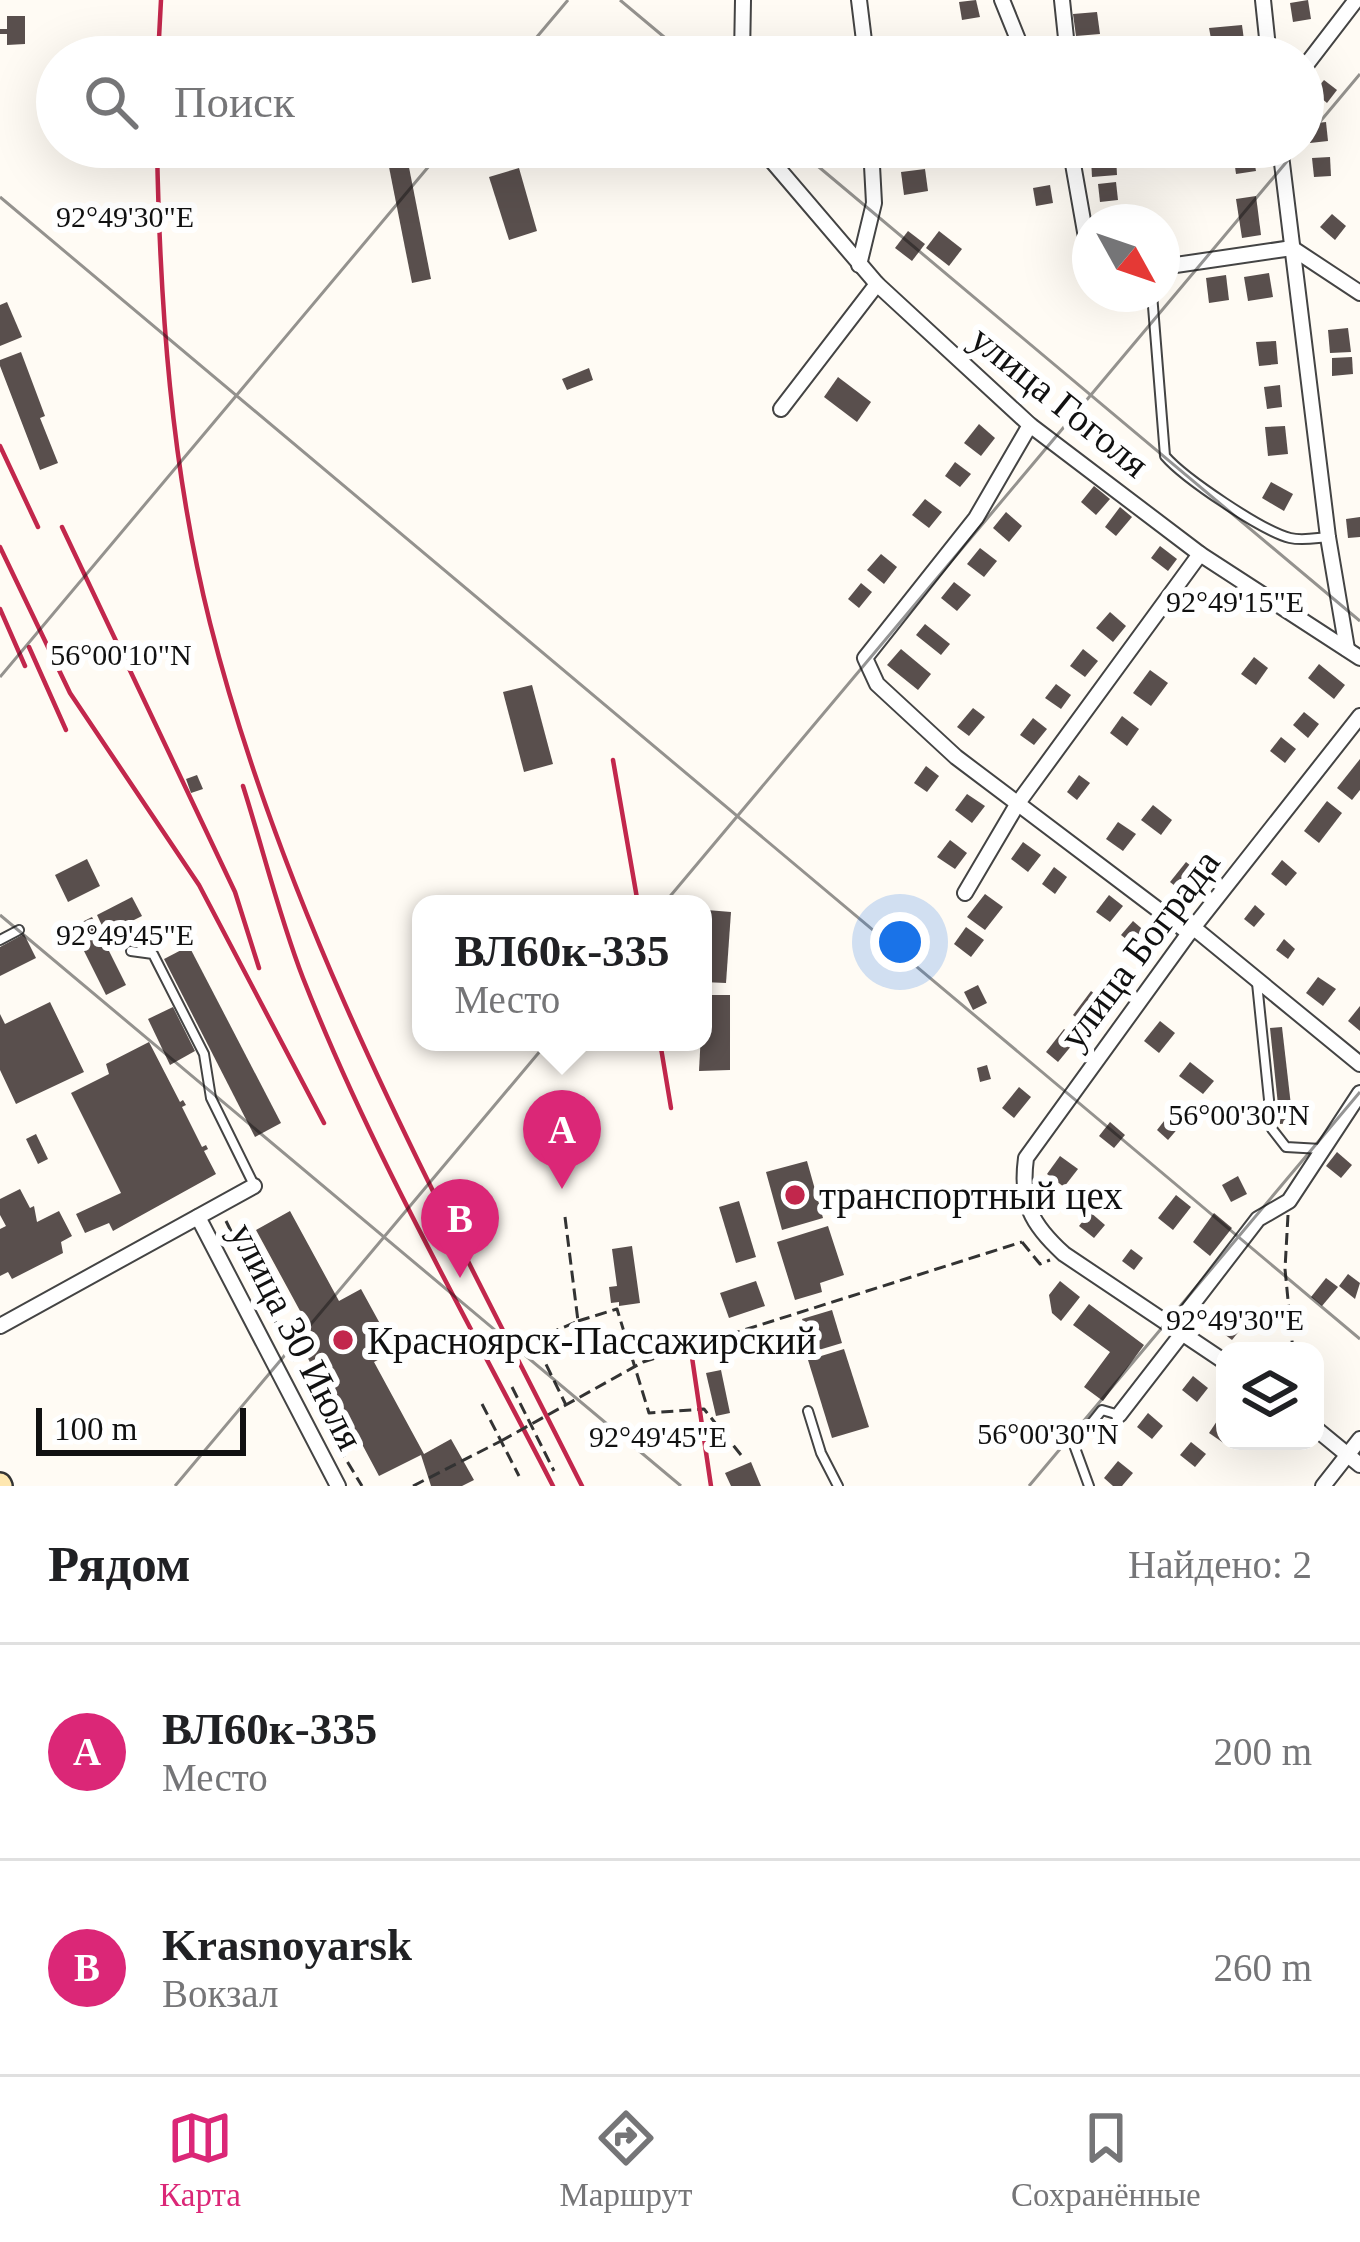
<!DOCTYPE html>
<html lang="ru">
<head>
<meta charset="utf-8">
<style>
	body { margin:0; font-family:Georgia,serif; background:#f6f6f6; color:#202124 }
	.controls { position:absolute; right:36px; bottom:36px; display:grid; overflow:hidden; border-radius:24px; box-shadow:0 12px 48px #0002 }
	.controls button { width:108px; height:108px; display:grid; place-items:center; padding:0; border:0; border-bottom:3px solid #e0e0e0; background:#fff; color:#202124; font:60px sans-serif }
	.compass { position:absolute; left:1072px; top:204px; width:108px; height:108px; border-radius:50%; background:#fff; box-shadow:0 12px 48px #0002; rotate:130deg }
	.scale { position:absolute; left:36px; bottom:30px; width:210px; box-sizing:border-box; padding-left:12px; border:6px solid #111; border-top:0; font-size:33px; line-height:42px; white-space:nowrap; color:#111; -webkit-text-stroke:9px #fff; paint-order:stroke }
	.you { position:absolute; left:900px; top:942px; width:42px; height:42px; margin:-30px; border:9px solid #fff; border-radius:50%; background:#1a73e8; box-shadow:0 0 0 18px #1a73e833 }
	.badge { display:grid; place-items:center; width:78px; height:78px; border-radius:50%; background:#db2777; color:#fff; font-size:39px; font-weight:700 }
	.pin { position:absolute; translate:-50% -99px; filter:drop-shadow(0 3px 6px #0008) }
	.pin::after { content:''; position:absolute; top:63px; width:42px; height:36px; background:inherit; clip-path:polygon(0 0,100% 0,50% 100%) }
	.popup { position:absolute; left:412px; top:895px; width:300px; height:156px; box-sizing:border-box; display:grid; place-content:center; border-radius:24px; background:#fff; filter:drop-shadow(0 3px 9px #0005); font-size:39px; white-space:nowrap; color:#757577 }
	.popup b { font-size:45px; color:#202124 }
	.popup::after { content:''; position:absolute; left:50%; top:100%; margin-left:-24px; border:24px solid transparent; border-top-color:#fff }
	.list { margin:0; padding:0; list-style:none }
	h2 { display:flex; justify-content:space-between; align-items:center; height:156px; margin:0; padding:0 48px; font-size:51px }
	h2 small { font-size:39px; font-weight:400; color:#757577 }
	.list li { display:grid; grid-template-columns:78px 1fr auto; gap:36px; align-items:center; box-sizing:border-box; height:216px; padding:0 48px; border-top:3px solid #e0e0e0 }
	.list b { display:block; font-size:45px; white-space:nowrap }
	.list p { margin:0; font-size:39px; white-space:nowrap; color:#757577 }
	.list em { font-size:39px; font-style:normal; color:#757577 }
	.icon { flex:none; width:66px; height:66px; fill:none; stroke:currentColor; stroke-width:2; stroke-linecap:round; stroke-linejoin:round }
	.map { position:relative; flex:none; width:1360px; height:1486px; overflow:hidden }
	.search { position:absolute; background:#fff; box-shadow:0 12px 48px #0002; left:36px; right:36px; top:36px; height:132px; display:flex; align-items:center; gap:30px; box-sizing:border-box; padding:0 42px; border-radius:66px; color:#757577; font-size:45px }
	.sheet { height:588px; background:#fff }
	nav { display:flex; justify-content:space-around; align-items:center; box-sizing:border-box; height:168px; border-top:3px solid #e0e0e0; background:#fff; font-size:33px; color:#757577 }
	nav a { display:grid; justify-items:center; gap:6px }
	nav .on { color:#db2777 }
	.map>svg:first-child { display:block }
</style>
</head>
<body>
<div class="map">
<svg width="1360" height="1486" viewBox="0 0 1360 1486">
	<rect width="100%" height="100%" fill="#fffbf4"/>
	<!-- building -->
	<g fill="#594f4d">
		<polygon points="976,0 980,17 962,20 959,2"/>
		<polygon points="1308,0 1311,19 1293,22 1290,3"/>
		<polygon points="1097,12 1100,34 1076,36 1073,14"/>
		<polygon points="7,16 25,16 25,44 7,45 7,34 0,34 0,29 7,29"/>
		<polygon points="1242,25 1244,40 1212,44 1209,28"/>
		<polygon points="996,40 999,57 981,57 978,43"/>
		<polygon points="845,41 846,57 827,57 826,42"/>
		<polygon points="778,46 779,57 761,57 760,48"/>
		<polygon points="1324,80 1337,90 1327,103 1314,92"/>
		<polygon points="1326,122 1328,141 1310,143 1308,124"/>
		<polygon points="385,147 405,147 431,279 412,283"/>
		<polygon points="980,147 1000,147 1001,160 982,162"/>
		<polygon points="1252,148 1256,171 1236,174 1233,152"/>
		<polygon points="1116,156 1117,175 1092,177 1091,159"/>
		<polygon points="1330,157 1331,176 1314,177 1312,158"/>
		<polygon points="519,168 537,231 509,240 489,177"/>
		<polygon points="925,169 928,191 904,195 901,172"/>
		<polygon points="1116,182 1118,200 1100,202 1098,184"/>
		<polygon points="1050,185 1053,203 1036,206 1033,188"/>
		<polygon points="1256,196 1261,235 1242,238 1236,199"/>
		<polygon points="1332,214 1346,226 1335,240 1320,227"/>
		<polygon points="908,231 925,244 912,261 895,248"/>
		<polygon points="939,231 962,249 949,266 926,248"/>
		<polygon points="1269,273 1273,297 1248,301 1244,277"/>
		<polygon points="1226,275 1229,300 1209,303 1206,278"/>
		<polygon points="7,302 22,337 0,346 0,305"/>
		<polygon points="1348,328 1351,352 1330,353 1328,330"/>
		<polygon points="1276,341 1278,364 1259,366 1256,342"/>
		<polygon points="21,352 45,416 40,418 58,463 40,470 0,366 0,360"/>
		<polygon points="1352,357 1353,374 1332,376 1332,358"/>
		<polygon points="589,368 593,380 567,390 562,379"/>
		<polygon points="838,377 871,402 857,422 824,397"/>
		<polygon points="1280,385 1282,407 1267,409 1264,387"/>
		<polygon points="979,424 995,438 981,456 964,443"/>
		<polygon points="1285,426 1288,454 1268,456 1265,427"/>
		<polygon points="955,462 971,474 960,487 945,476"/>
		<polygon points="1271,482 1293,494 1284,511 1262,498"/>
		<polygon points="1094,486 1110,499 1096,515 1081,502"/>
		<polygon points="925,499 942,512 929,528 912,515"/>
		<polygon points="1120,507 1132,517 1116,536 1105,527"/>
		<polygon points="1006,512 1022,526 1009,542 993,528"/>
		<polygon points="1360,517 1360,537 1348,538 1346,519"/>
		<polygon points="1160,546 1177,559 1168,571 1151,558"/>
		<polygon points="980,548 997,561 984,577 967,564"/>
		<polygon points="881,554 897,567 884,584 867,570"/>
		<polygon points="954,582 971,595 957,611 941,598"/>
		<polygon points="861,583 872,592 859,608 848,599"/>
		<polygon points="1110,612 1126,626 1113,642 1096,628"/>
		<polygon points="925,624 950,644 941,655 916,635"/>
		<polygon points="901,649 931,674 918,690 887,665"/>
		<polygon points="1083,649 1098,661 1085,677 1070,666"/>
		<polygon points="1254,657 1268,668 1256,685 1241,674"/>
		<polygon points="1319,664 1345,685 1334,699 1308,678"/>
		<polygon points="1150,670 1168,683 1151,706 1133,693"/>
		<polygon points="1056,684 1071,695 1061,709 1045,698"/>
		<polygon points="532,685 553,764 524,772 503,692"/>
		<polygon points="973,708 985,717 969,736 957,727"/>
		<polygon points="1304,712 1319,724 1308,738 1293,725"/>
		<polygon points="1122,716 1139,729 1127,746 1110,733"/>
		<polygon points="1033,718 1047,729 1034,745 1020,735"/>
		<polygon points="1281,737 1296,749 1285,763 1270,751"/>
		<polygon points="1360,759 1360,790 1352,800 1337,788"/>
		<polygon points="926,766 939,776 927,792 914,783"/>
		<polygon points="197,775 203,789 191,793 186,779"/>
		<polygon points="1079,775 1090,783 1077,800 1067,792"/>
		<polygon points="967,794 985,806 972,823 955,810"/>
		<polygon points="1327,801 1342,813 1319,843 1304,831"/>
		<polygon points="1153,805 1172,820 1161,835 1141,820"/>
		<polygon points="1118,822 1136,834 1123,851 1106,839"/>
		<polygon points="950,840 967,853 955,869 937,857"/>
		<polygon points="1023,842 1041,855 1028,872 1011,859"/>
		<polygon points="87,859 100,886 68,902 55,875"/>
		<polygon points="1282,860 1297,873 1286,886 1271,874"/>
		<polygon points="1186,862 1201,874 1185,894 1170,882"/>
		<polygon points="1054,867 1067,877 1055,894 1042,884"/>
		<polygon points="985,894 1003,907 985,930 967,917"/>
		<polygon points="1109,895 1123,906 1110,922 1096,912"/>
		<polygon points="132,897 142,916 106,934 97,915"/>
		<polygon points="1255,905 1265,914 1254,927 1244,919"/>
		<polygon points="707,910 731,912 726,983 703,982"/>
		<polygon points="92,917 126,985 106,995 72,927"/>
		<polygon points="1133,921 1148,934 1136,947 1121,935"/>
		<polygon points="966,927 984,940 971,957 954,944"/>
		<polygon points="24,934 36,958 0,976 0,947"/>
		<polygon points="1284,939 1295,949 1288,959 1276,950"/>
		<polygon points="189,946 281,1123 255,1137 164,959"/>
		<polygon points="1318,977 1336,989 1323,1006 1306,993"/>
		<polygon points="978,985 987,1003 973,1010 964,992"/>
		<polygon points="1091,991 1106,1003 1089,1027 1073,1015"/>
		<polygon points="703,995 730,995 730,1070 699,1071"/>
		<polygon points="50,1002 84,1072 16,1104 0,1070 0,1014 5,1024"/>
		<polygon points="1360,1006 1360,1031 1348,1021"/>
		<polygon points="173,1007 195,1051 170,1065 148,1019"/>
		<polygon points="1160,1021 1175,1033 1159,1053 1144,1041"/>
		<polygon points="1282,1027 1293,1123 1280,1124 1270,1028"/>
		<polygon points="1064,1029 1077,1039 1058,1062 1046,1052"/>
		<polygon points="149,1042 180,1102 183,1100 186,1105 182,1107 202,1147 206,1145 208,1149 204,1151 216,1174 113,1231 109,1223 85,1233 76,1214 121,1193 71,1093 109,1074 106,1064"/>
		<polygon points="1190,1062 1214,1081 1203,1094 1179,1076"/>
		<polygon points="987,1065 991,1079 980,1082 977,1068"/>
		<polygon points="1019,1087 1031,1097 1014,1118 1002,1108"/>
		<polygon points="1168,1116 1180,1126 1168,1140 1157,1130"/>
		<polygon points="1110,1122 1125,1135 1114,1148 1099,1136"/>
		<polygon points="36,1134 48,1159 38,1164 26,1139"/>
		<polygon points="1337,1152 1352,1165 1341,1178 1326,1166"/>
		<polygon points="1060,1156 1078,1169 1064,1187 1047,1174"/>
		<polygon points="807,1161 823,1218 782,1230 766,1172"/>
		<polygon points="1238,1176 1247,1194 1231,1202 1222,1185"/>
		<polygon points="20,1189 30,1208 34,1206 37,1222 59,1211 72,1236 61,1242 63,1253 12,1279 8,1272 0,1276 0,1229 6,1226 0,1215 0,1199"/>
		<polygon points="1176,1195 1191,1207 1173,1230 1158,1218"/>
		<polygon points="739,1201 756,1257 736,1263 719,1207"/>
		<polygon points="290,1211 339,1301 361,1289 395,1351 374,1362 424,1454 451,1439 474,1480 462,1486 431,1486 421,1455 379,1476 331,1386 325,1389 291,1328 305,1320 256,1230"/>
		<polygon points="1090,1212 1105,1225 1094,1238 1079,1226"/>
		<polygon points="1214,1213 1232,1228 1210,1256 1193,1242"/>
		<polygon points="828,1226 844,1275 820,1283 822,1292 795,1300 777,1242"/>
		<polygon points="632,1246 640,1303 619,1306 619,1302 611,1303 609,1287 617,1286 612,1249"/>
		<polygon points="1131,1249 1143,1258 1134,1270 1122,1261"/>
		<polygon points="1348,1274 1360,1283 1355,1299 1339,1286"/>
		<polygon points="1326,1278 1338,1287 1322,1306 1311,1297"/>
		<polygon points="756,1281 765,1306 729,1318 720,1293"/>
		<polygon points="1060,1281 1080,1297 1061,1321 1052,1313 1049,1295"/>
		<polygon points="1089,1304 1144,1345 1103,1401 1084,1387 1110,1352 1073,1325"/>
		<polygon points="1224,1309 1244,1325 1232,1340 1211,1324"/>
		<polygon points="832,1310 842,1343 812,1352 802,1319"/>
		<polygon points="844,1349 869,1427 832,1438 808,1360"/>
		<polygon points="721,1370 730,1413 716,1416 706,1373"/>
		<polygon points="1193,1376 1208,1388 1197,1402 1182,1390"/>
		<polygon points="1225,1409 1225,1444 1209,1433"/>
		<polygon points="1148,1413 1163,1426 1152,1439 1137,1427"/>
		<polygon points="1191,1442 1206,1454 1195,1467 1180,1455"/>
		<polygon points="1118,1461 1133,1473 1122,1486 1113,1486 1104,1478"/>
		<polygon points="751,1462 761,1486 731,1486 725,1473"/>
	</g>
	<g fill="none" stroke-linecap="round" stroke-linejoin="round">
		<!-- lane casing -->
		<g stroke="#444" stroke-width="12">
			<g id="lane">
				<path d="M1152 294 1165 456C1184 478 1262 531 1290 538 1303 541 1315 538 1328 537"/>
				<polyline points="0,940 19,930"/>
				<polyline points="131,951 153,954 204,1054 211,1098 254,1185"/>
				<polyline points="1257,983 1272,1129 1286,1147 1321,1149"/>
				<polyline points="808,1411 821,1453 838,1486"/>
				<polyline points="1089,1486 1074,1445 1102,1410 1119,1415"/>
			</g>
		</g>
		<!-- street casing -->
		<g stroke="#444" stroke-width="18">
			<g id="street">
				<polyline points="859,0 866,57"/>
				<polyline points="1002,0 1025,57"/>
				<polyline points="1062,0 1068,57"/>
				<polyline points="1263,0 1269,57"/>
				<polyline points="742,57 743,0"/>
				<polyline points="1303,69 1356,0"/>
				<polyline points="760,147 877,284 1030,425 1200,554 1360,658"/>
				<polyline points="1070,147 1090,260"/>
				<polyline points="1280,147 1328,537 1347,649"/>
				<polyline points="859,265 874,203 871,147"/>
				<polyline points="1162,267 1292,248 1360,293"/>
				<polyline points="781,409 877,284"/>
				<polyline points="1030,425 976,518 865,658 877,684 956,757 1189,933"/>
				<polyline points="965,893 1018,803 1200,554"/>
				<polyline points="1194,928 1360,1064"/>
				<polyline points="198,1217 338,1486"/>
				<polyline points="0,1326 254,1186"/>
				<path d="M1225 1362 1064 1254C1031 1224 1020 1203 1026 1158L1189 933 1360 716"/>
				<polyline points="1119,1415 1181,1335 1178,1323 1258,1219 1289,1201 1360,1093"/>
				<polyline points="1315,1428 1360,1465"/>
				<polyline points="1323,1486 1360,1439"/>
			</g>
		</g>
		<!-- secondary casing -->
		<g stroke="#333" stroke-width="26">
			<polyline id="secondary" points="0,1484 1,1486"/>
		</g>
		<!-- path -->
		<g stroke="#333" stroke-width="3" stroke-dasharray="12 6" stroke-linecap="butt">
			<polyline points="1288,1215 1285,1269 1293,1351"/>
			<polyline points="565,1217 578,1321 534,1340 566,1405"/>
			<polyline points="226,1221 333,1438 362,1486"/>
			<polyline points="1022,1242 1040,1264 1050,1260"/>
			<polyline points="578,1321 617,1309 649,1413 704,1409 741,1455"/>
			<polyline points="512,1387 554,1471"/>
			<polyline points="482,1404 519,1476"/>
			<polyline points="413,1486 501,1441"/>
		</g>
		<!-- lane -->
		<use href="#lane" stroke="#fff" stroke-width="8"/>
		<!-- street -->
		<use href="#street" stroke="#fff" stroke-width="14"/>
		<!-- secondary -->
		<use href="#secondary" stroke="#fee7b0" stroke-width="21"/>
		<!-- rail -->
		<g stroke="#c2274c" stroke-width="4.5">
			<polyline points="158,57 161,0"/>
			<path d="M157 147C160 307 171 467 210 623 288 931 441 1205 582 1486"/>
			<polyline points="0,446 38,527"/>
			<polyline points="62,527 235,892 259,968"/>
			<polyline points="0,547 70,693 199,885 324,1123"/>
			<polyline points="0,609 25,666"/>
			<polyline points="29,647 66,730"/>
			<polyline points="613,760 638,904"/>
			<path d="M243 786C263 849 279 916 303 978 372 1154 467 1318 553 1486"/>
			<polyline points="660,1042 671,1108"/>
			<polyline points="689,1337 711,1486"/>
		</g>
		<!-- path-bridge -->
		<polyline stroke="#333" stroke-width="3" stroke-dasharray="12 6" stroke-linecap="butt" points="501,1441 643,1362 1022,1242"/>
	</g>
	<!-- ticks -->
	<path fill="none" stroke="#111" stroke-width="3" stroke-opacity="0.45" d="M620 0 688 57M520 57 568 0M1303 142 1360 74M795 147 1360 621M0 197 1360 1339M0 677 445 147M0 915 681 1486M175 1486 1299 147M1029 1486 1360 1092"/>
	<!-- markers -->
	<g fill="#c2274c" stroke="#fff" stroke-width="4.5">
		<circle cx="795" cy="1195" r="12"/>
		<circle cx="343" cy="1340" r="12"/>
	</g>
	<g text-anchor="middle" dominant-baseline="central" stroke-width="12" stroke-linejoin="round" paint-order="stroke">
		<!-- street labels -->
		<g font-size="39" fill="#111" stroke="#fff">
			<text transform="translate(1060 401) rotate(39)">улица Гоголя</text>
			<text transform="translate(1139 949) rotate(-53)">улица Бограда</text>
			<text transform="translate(297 1336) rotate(63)">улица 30 Июля</text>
		</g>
		<!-- poi labels -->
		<g font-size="39" fill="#111" stroke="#fff" text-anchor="start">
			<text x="819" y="1195">транспортный цех</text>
			<text x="367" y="1340">Красноярск-Пассажирский</text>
		</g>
	</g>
	<g font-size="30" text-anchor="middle" fill="#111" stroke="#fff" stroke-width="12" stroke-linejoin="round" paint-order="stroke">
		<text x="125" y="227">92°49'30"E</text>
		<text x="1235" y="612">92°49'15"E</text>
		<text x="121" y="665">56°00'10"N</text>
		<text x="125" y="945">92°49'45"E</text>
		<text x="1239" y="1125">56°00'30"N</text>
		<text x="1235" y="1330">92°49'30"E</text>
		<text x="1048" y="1444">56°00'30"N</text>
		<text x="658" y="1447">92°49'45"E</text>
	</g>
</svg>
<div class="controls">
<button><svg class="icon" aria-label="layers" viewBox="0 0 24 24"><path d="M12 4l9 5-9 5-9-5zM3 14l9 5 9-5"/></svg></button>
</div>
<svg class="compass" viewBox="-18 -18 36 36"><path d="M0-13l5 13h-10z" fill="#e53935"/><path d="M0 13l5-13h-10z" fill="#757577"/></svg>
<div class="scale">100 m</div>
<div class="you"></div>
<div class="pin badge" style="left:562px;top:1189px">A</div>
<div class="popup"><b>ВЛ60к-335</b>Место</div>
<div class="pin badge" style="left:460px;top:1278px">B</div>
<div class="search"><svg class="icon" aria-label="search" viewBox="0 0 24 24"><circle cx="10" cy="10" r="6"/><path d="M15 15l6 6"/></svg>Поиск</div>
</div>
<section class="sheet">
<h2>Рядом<small>Найдено: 2</small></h2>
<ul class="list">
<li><span class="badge">A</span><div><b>ВЛ60к-335</b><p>Место</p></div><em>200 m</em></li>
<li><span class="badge">B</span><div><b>Krasnoyarsk</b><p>Вокзал</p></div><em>260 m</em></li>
</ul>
</section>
<nav>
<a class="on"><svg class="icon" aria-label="map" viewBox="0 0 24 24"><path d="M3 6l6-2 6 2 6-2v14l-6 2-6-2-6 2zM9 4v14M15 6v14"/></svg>Карта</a>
<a><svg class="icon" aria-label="directions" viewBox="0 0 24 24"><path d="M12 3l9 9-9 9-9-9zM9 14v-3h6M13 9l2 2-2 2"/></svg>Маршрут</a>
<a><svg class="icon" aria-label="saved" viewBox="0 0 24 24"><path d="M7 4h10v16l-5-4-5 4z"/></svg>Сохранённые</a>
</nav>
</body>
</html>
